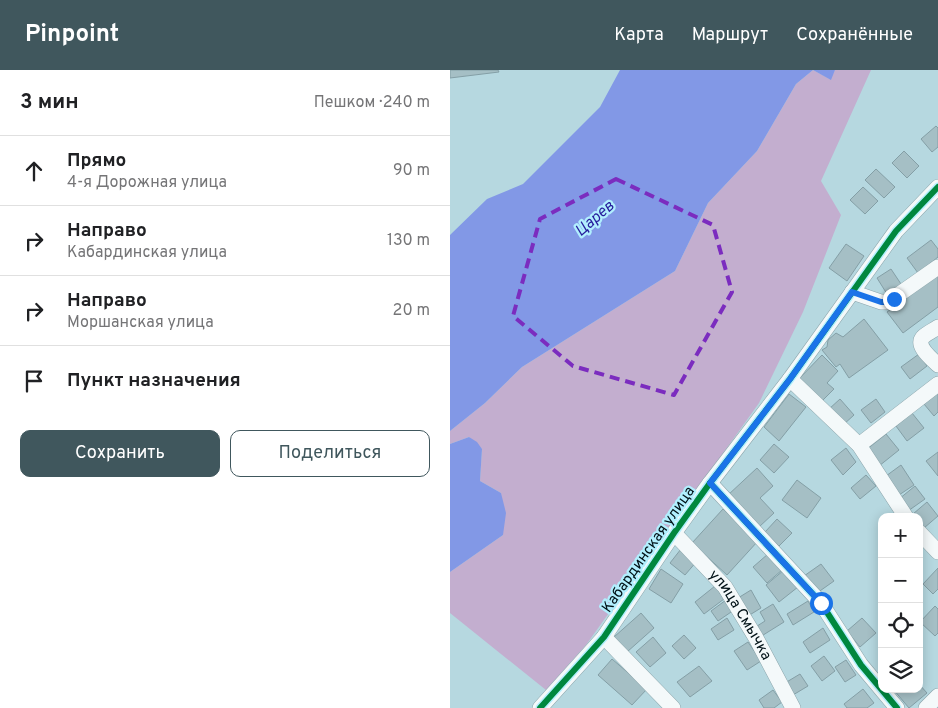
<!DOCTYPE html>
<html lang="ru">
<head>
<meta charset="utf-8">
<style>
	body { margin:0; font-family:Overpass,sans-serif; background:#f6f6f6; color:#202124 }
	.controls { position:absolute; right:15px; bottom:15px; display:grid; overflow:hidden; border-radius:10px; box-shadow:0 2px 12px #0003 }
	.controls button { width:45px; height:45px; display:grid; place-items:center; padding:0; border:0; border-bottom:1px solid #e0e0e0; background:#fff; color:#202124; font:25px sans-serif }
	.stop { position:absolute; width:15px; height:15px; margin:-11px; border:4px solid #1a73e8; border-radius:50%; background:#fff }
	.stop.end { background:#1a73e8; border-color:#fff; box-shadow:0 1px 5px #0008 }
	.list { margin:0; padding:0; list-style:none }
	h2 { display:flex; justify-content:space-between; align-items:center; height:65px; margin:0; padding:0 20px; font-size:21px }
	h2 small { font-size:16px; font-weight:400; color:#757577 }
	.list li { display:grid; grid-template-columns:32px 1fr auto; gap:15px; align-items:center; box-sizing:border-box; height:70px; padding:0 20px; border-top:1px solid #e0e0e0 }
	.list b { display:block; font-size:19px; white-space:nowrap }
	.list p { margin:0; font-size:16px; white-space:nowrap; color:#757577 }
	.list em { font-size:16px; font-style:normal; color:#757577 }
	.actions { display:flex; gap:10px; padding:15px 20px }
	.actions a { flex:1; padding:11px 0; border:1px solid #40575d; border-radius:10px; text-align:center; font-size:18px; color:#40575d }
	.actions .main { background:#40575d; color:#fff }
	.icon { flex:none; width:28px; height:28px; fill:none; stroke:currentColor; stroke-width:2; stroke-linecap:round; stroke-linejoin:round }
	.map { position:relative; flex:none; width:488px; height:638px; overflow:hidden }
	header { display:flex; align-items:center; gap:30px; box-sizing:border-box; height:70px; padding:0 25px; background:#40575d; color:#fff }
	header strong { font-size:24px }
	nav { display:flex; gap:28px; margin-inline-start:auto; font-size:18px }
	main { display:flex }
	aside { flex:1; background:#fff }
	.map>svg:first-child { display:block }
</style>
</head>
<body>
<header>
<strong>Pinpoint</strong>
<nav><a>Карта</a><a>Маршрут</a><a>Сохранённые</a></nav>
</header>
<main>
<aside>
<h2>3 мин<small>Пешком · 240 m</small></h2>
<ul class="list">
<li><svg class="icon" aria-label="ahead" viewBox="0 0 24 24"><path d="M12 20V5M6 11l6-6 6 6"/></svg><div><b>Прямо</b><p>4-я Дорожная улица</p></div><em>90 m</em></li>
<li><svg class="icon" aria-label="right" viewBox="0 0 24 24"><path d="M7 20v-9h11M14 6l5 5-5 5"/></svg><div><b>Направо</b><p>Кабардинская улица</p></div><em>130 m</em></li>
<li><svg class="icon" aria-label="right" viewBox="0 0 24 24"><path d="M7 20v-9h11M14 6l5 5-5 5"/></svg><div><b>Направо</b><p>Моршанская улица</p></div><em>20 m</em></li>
<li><svg class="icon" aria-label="arrive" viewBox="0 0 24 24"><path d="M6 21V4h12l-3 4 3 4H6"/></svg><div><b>Пункт назначения</b></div></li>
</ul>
<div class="actions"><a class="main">Сохранить</a><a>Поделиться</a></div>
</aside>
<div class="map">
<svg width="488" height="638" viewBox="0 0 488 638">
	<rect width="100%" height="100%" fill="#b6d8e0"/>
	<!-- green -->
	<polygon fill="#c3aecf" points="363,0 380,9 385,0 421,0 371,111 391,145 353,242 309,333 136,575 96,620 0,543 0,502 53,465 51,423 30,411 32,379 19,367 0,374 0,361 35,333 72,297 225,201 258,133 307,81 346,14"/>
	<!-- water -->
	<g fill="#8298e6">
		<polygon points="170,0 385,0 381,10 363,0 346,14 307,81 258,133 225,201 72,297 35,333 0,361 0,165 37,129 73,114 150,37"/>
		<polygon points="19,367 27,372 32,379 30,411 51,423 56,443 53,465 0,502 0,374"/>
	</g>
	<!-- building -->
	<g fill="#a5bfc5" stroke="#849fa6">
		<polygon points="0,0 48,0 49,2 0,8"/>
		<polygon points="486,56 488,58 488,77 482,82 471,69"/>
		<polygon points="454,81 469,96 457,108 442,93"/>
		<polygon points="426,99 445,117 434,128 415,110"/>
		<polygon points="413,117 428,131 415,144 400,130"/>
		<polygon points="481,170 488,179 488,187 468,203 457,188"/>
		<polygon points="396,174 414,186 397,211 379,198"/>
		<polygon points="441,199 451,214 437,224 427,208"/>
		<polygon points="487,205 488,206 488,237 453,263 437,242"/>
		<polygon points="414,249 438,280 399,308 390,294 386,297 372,280 377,277 378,270 386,263 393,267"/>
		<polygon points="469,284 477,296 460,309 451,297"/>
		<polygon points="372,285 388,301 377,313 384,319 370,333 347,311"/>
		<polygon points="488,323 488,342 484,346 474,334"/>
		<polygon points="339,324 356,337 329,371 314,357"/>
		<polygon points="390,329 404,345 393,355 379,339"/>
		<polygon points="426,329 435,342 421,353 411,340"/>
		<polygon points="462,343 474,358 457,371 446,356"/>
		<polygon points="436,364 449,380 429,396 416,380"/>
		<polygon points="324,374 339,387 324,403 310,390"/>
		<polygon points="396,378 406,392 393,405 381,390"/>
		<polygon points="488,382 488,406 476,391"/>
		<polygon points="451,395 464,415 449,425 436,406"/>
		<polygon points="307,398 323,416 310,428 324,443 309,457 278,425"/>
		<polygon points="416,405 426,416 410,429 401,418"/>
		<polygon points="347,410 371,428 357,448 332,430"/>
		<polygon points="465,416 475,429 458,441 449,429"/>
		<polygon points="477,432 488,446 474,458 469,452 469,447 465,447 463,444"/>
		<polygon points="273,439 308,471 277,505 242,473"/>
		<polygon points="327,449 342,463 329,476 315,462"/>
		<polygon points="231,479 247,491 235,505 220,493"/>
		<polygon points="318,484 332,500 317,513 303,497"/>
		<polygon points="371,494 384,511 367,523 354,506"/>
		<polygon points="488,498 488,519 483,524 473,514"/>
		<polygon points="211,499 233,514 221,533 199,519"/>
		<polygon points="334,500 348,517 329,532 316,515"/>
		<polygon points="265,516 274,529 254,544 245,532"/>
		<polygon points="301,520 311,538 298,546 288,528"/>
		<polygon points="276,530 284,540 268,551 261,541"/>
		<polygon points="358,531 364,542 343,555 337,544"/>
		<polygon points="323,534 334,552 310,567 304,558 315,551 310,542"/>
		<polygon points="485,536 488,539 488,563 485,566 470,552"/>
		<polygon points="191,543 204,558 177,582 164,567"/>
		<polygon points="277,548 284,560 268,570 261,559"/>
		<polygon points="412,548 426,563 410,577 397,561"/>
		<polygon points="373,558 380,570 360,583 353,572"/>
		<polygon points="234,565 246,578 234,589 222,576"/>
		<polygon points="203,567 216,583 200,597 186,582"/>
		<polygon points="298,572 311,591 297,600 284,581"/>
		<polygon points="374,586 385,601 372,611 361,596"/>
		<polygon points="162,589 197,619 182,635 148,605"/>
		<polygon points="396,590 406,605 395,612 385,597"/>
		<polygon points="249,596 262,611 240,627 227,612"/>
		<polygon points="350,604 358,616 343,625 335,613"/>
		<polygon points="469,614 477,623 459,638 443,619 469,619"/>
		<polygon points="413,619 424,633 417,638 397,638 394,634"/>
		<polygon points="323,620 332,632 324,638 314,638 309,630"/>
	</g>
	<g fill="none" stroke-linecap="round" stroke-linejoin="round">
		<!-- minor casing -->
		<g stroke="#8ba5ab" stroke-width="16">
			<g id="minor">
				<polyline points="402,222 431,232 438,232 488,197"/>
				<path d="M488 257C484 260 477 263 473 267 465 276 482 289 488 295"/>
				<polyline points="340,309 409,375 456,447"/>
				<polyline points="409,375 488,314"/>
				<polyline points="260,413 371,533 411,595 447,638"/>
				<polyline points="469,462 488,482"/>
				<path id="s1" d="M224 463 275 517 306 568 343 638"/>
				<polyline points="154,567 223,638"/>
				<polyline points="90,638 154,567 224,463 260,413 340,309 446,161 488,117"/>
				<polyline points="476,638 488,626"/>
			</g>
		</g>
		<!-- minor -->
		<use href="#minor" stroke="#f4f9fa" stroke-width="15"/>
		<!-- cycleway casing -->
		<g stroke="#b1effe" stroke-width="9">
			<g id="cycleway">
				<polyline points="260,413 371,533 411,595 447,638"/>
				<polyline points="90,638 154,567 224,463 260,413 340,309 446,161 488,117"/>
			</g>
		</g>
		<!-- cycleway -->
		<use href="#cycleway" stroke="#00873e" stroke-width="6"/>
	</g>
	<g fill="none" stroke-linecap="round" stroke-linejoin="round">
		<!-- route -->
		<polyline stroke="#1a73e8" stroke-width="6" points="371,533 260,413 340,309 402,222 431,232 438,232 444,229"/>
	</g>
	<!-- marked area -->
	<path fill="none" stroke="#7b2cbf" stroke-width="4" stroke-dasharray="10 6" stroke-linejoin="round" d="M166 109 263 155 282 222 224 325 123 296 63 246 90 149Z"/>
	<g text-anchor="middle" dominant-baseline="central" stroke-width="4.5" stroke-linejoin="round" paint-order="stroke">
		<!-- street labels -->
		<g font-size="15" fill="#001116" stroke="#b1effe">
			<text transform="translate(199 480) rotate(-55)">Кабардинская улица</text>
			<text stroke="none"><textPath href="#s1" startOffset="106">улица Смычка</textPath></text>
		</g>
		<!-- water labels -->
		<g font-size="16" font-style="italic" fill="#271d9c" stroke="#b1effe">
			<text transform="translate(145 149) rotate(-41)">Царев</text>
		</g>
	</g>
</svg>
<div class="controls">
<button>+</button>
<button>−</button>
<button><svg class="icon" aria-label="locate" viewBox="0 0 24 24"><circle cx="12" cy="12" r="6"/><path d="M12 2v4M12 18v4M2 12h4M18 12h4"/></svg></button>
<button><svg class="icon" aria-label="layers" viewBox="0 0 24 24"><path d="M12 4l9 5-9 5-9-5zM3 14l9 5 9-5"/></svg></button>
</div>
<div class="stop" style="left:371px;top:533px"></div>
<div class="stop end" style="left:444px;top:229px"></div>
</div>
</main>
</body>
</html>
